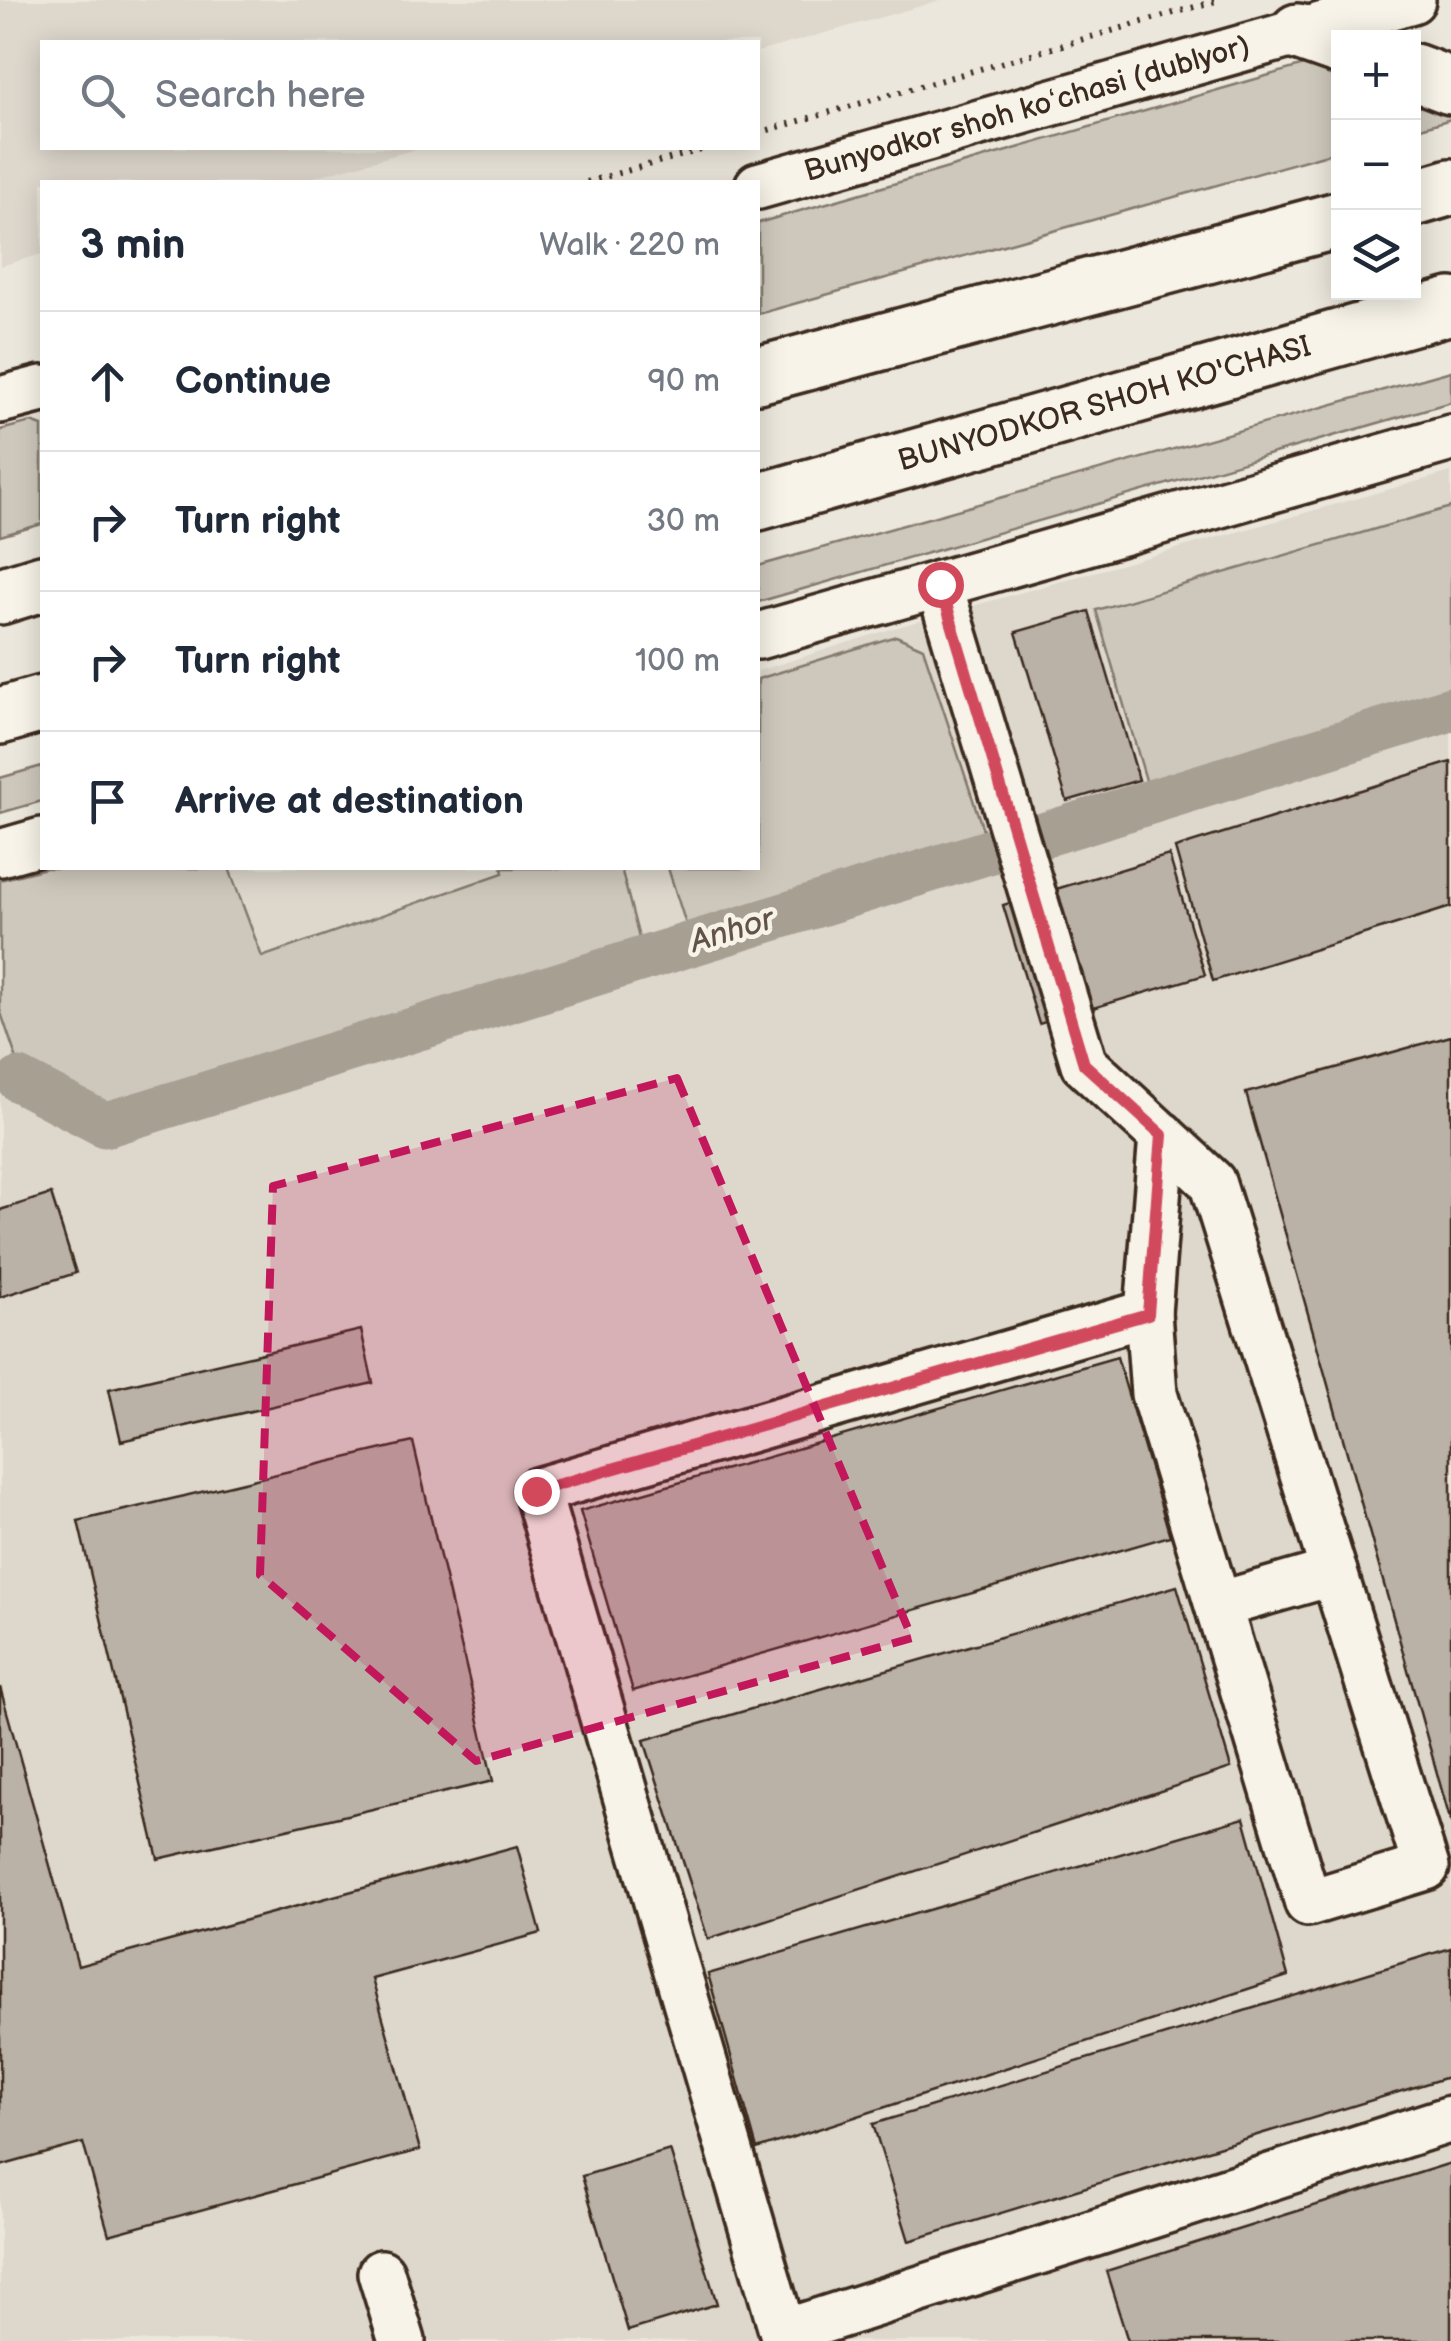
<!DOCTYPE html>
<html lang="en">
<head>
<meta charset="utf-8">
<style>
	body { margin:0; font-family:"Balsamiq Sans",sans-serif; background:#f2f2f3; color:#1f2937 }
	.controls { position:absolute; right:30px; top:30px; display:grid; overflow:hidden; border-radius:0px; box-shadow:0 5px 25px #0003 }
	.controls button { width:90px; height:90px; display:grid; place-items:center; padding:0; border:0; border-bottom:2px solid #e0e1e3; background:#fff; color:#1f2937; font:50px sans-serif }
	.stop { position:absolute; width:30px; height:30px; margin:-22px; border:8px solid #d1495b; border-radius:50%; background:#fff }
	.stop.end { background:#d1495b; border-color:#fff; box-shadow:0 2px 10px #0008 }
	.list { margin:0; padding:0; list-style:none }
	h2 { display:flex; justify-content:space-between; align-items:center; height:130px; margin:0; padding:0 40px; font-size:42px }
	h2 small { font-size:32px; font-weight:400; color:#747a83 }
	.list li { display:grid; grid-template-columns:65px 1fr auto; gap:30px; align-items:center; box-sizing:border-box; height:140px; padding:0 40px; border-top:2px solid #e0e1e3 }
	.list b { display:block; font-size:38px; white-space:nowrap }
	.list em { font-size:32px; font-style:normal; color:#747a83 }
	.icon { flex:none; width:55px; height:55px; fill:none; stroke:currentColor; stroke-width:2; stroke-linecap:round; stroke-linejoin:round }
	.map { position:relative; flex:none; width:1451px; height:2341px; overflow:hidden }
	.search { position:absolute; background:#fff; box-shadow:0 5px 25px #0003; left:40px; top:40px; width:720px; height:110px; display:flex; align-items:center; gap:25px; box-sizing:border-box; padding:0 35px; border-radius:0px; color:#747a83; font-size:38px }
	.panel { position:absolute; background:#fff; box-shadow:0 5px 25px #0003; left:40px; top:180px; width:720px; height:690px; border-radius:0px }
	.map>svg:first-child { display:block }
</style>
</head>
<body>
<div class="map">
<svg width="1451" height="2341" viewBox="0 0 1451 2341">
	<rect width="100%" height="100%" fill="#ece7dc"/>
	<filter id="ink" filterUnits="userSpaceOnUse"><feTurbulence type="fractalNoise" baseFrequency=".01" numOctaves="2"/><feDisplacementMap in="SourceGraphic" scale="20" xChannelSelector="R" yChannelSelector="G"/><feConvolveMatrix kernelMatrix="1 2 1 2 8 2 1 2 1" color-interpolation-filters="sRGB"/></filter>
	<g filter="url(#ink)">
		<!-- built -->
		<g fill="#ddd7cc">
			<polygon points="0,0 942,0 758,52 758,42 42,42 42,148 420,148 296,182 42,182 42,254 0,266"/>
			<polygon points="1451,472 1451,2341 0,2341 0,906 123,868 758,868 758,671 894,628"/>
		</g>
		<!-- green -->
		<g fill="#cec8bc" stroke="#84796d" stroke-width="2.5">
			<polygon points="1318,61 1338,67 1338,151 758,314 758,223"/>
			<polygon points="1414,90 1451,102 1451,119 1414,130"/>
			<polygon points="1451,371 1451,402 758,602 758,566"/>
			<polygon points="31,422 42,426 42,524 0,536 0,430"/>
			<polygon points="1451,507 1451,699 1148,787 1096,610"/>
			<polygon points="896,636 923,648 987,842 689,934 668,868 758,868 758,679"/>
			<polygon points="42,766 42,801 0,813 0,778"/>
			<polygon points="46,868 229,868 262,957 503,873 502,868 621,868 641,946 107,1102 18,1063 0,1010 0,880"/>
		</g>
		<g fill="none" stroke-linecap="round" stroke-linejoin="round">
			<!-- canal -->
			<polyline stroke="#a89f93" stroke-width="45" points="19,1080 105,1125 1451,709"/>
		</g>
		<!-- building -->
		<g fill="#bab2a7" stroke="#3b2a1e" stroke-width="2.5">
			<polygon points="1089,611 1139,780 1067,801 1016,632"/>
			<polygon points="1451,762 1451,907 1213,981 1175,848"/>
			<polygon points="1169,855 1205,975 1039,1024 1003,905"/>
			<polygon points="1451,1036 1451,1823 1246,1093"/>
			<polygon points="51,1194 76,1273 0,1297 0,1210"/>
			<polygon points="361,1330 373,1383 121,1441 109,1389"/>
			<polygon points="1117,1357 1170,1536 633,1691 580,1511"/>
			<polygon points="413,1442 493,1781 158,1859 78,1521"/>
			<polygon points="1177,1586 1231,1768 708,1939 644,1740"/>
			<polygon points="0,1687 78,1966 517,1846 541,1933 372,1979 420,2150 109,2235 83,2143 0,2166"/>
			<polygon points="1244,1818 1288,1976 757,2149 708,1974"/>
			<polygon points="1451,1948 1451,2076 909,2241 873,2124"/>
			<polygon points="670,2150 717,2304 628,2331 582,2176"/>
			<polygon points="1451,2163 1451,2341 1128,2341 1106,2271"/>
		</g>
		<g fill="none" stroke-linecap="round" stroke-linejoin="round">
			<!-- minor casing -->
			<g stroke="#3b2a1e" stroke-width="52">
				<g id="minor">
					<polyline points="758,186 1412,0"/>
					<polyline points="0,400 42,389"/>
					<polyline points="939,584 1084,1064 1212,1182 1426,1867 1308,1903 1154,1394 1148,1313 1162,1135"/>
					<polyline points="758,636 1451,438"/>
					<polyline points="0,853 42,841"/>
					<polyline points="1148,1313 537,1491 783,2333 1451,2119"/>
					<polyline points="1219,1605 1334,1572"/>
					<polyline points="381,2273 402,2341"/>
				</g>
			</g>
			<!-- major casing -->
			<g stroke="#3b2a1e" stroke-width="62">
				<g id="major">
					<polyline points="1298,32 1338,46"/>
					<polyline points="1414,72 1451,86"/>
					<polyline points="1414,198 1451,187"/>
					<polyline points="758,375 1338,220"/>
					<path id="s1" d="M758 502 1451 306"/>
					<polyline points="0,596 42,583"/>
					<polyline points="0,716 42,704"/>
				</g>
			</g>
			<!-- path -->
			<g stroke="#3b2a1e" stroke-width="6" stroke-dasharray="2.5 8" stroke-linecap="butt">
				<polyline points="758,133 1219,0"/>
				<polyline points="587,182 708,148"/>
			</g>
			<!-- minor -->
			<use href="#minor" stroke="#f7f3e8" stroke-width="45"/>
			<!-- major -->
			<use href="#major" stroke="#f7f3e8" stroke-width="55"/>
		</g>
	</g>
	<g fill="none" stroke-linecap="round" stroke-linejoin="round" filter="url(#ink)">
		<!-- route -->
		<polyline stroke="#d1495b" stroke-width="12" points="536,1491 1148,1314 1162,1135 1084,1064 940,584"/>
	</g>
	<!-- marked area -->
	<path fill="#c2185b" fill-opacity="0.2" stroke="#c2185b" stroke-width="8" stroke-dasharray="20 12" stroke-linejoin="round" d="M677 1078 912 1638 476 1761 260 1575 273 1186Z"/>
	<g text-anchor="middle" dominant-baseline="central" stroke-width="9" stroke-linejoin="round" paint-order="stroke">
		<!-- street labels -->
		<g font-size="30" fill="#3b2a1e" stroke="#f7f3e8">
			<text transform="translate(1027 109) rotate(-16)">Bunyodkor shoh koʻchasi (dublyor)</text>
			<text stroke="none"><textPath href="#s1" startOffset="360">BUNYODKOR SHOH KO'CHASI</textPath></text>
		</g>
		<!-- water labels -->
		<g font-size="32" font-style="italic" fill="#615347" stroke="#f7f3e8">
			<text transform="translate(732 931) rotate(-17)">Anhor</text>
		</g>
	</g>
</svg>
<div class="controls">
<button>+</button>
<button>−</button>
<button><svg class="icon" aria-label="layers" viewBox="0 0 24 24"><path d="M12 4l9 5-9 5-9-5zM3 14l9 5 9-5"/></svg></button>
</div>
<div class="stop" style="left:940px;top:584px"></div>
<div class="stop end" style="left:536px;top:1491px"></div>
<div class="search"><svg class="icon" aria-label="search" viewBox="0 0 24 24"><circle cx="10" cy="10" r="6"/><path d="M15 15l6 6"/></svg>Search here</div>
<section class="panel">
<h2>3 min<small>Walk · 220 m</small></h2>
<ul class="list">
<li><svg class="icon" aria-label="ahead" viewBox="0 0 24 24"><path d="M12 20V5M6 11l6-6 6 6"/></svg><div><b>Continue</b></div><em>90 m</em></li>
<li><svg class="icon" aria-label="right" viewBox="0 0 24 24"><path d="M7 20v-9h11M14 6l5 5-5 5"/></svg><div><b>Turn right</b></div><em>30 m</em></li>
<li><svg class="icon" aria-label="right" viewBox="0 0 24 24"><path d="M7 20v-9h11M14 6l5 5-5 5"/></svg><div><b>Turn right</b></div><em>100 m</em></li>
<li><svg class="icon" aria-label="arrive" viewBox="0 0 24 24"><path d="M6 21V4h12l-3 4 3 4H6"/></svg><div><b>Arrive at destination</b></div></li>
</ul>
</section>
</div>
</body>
</html>
